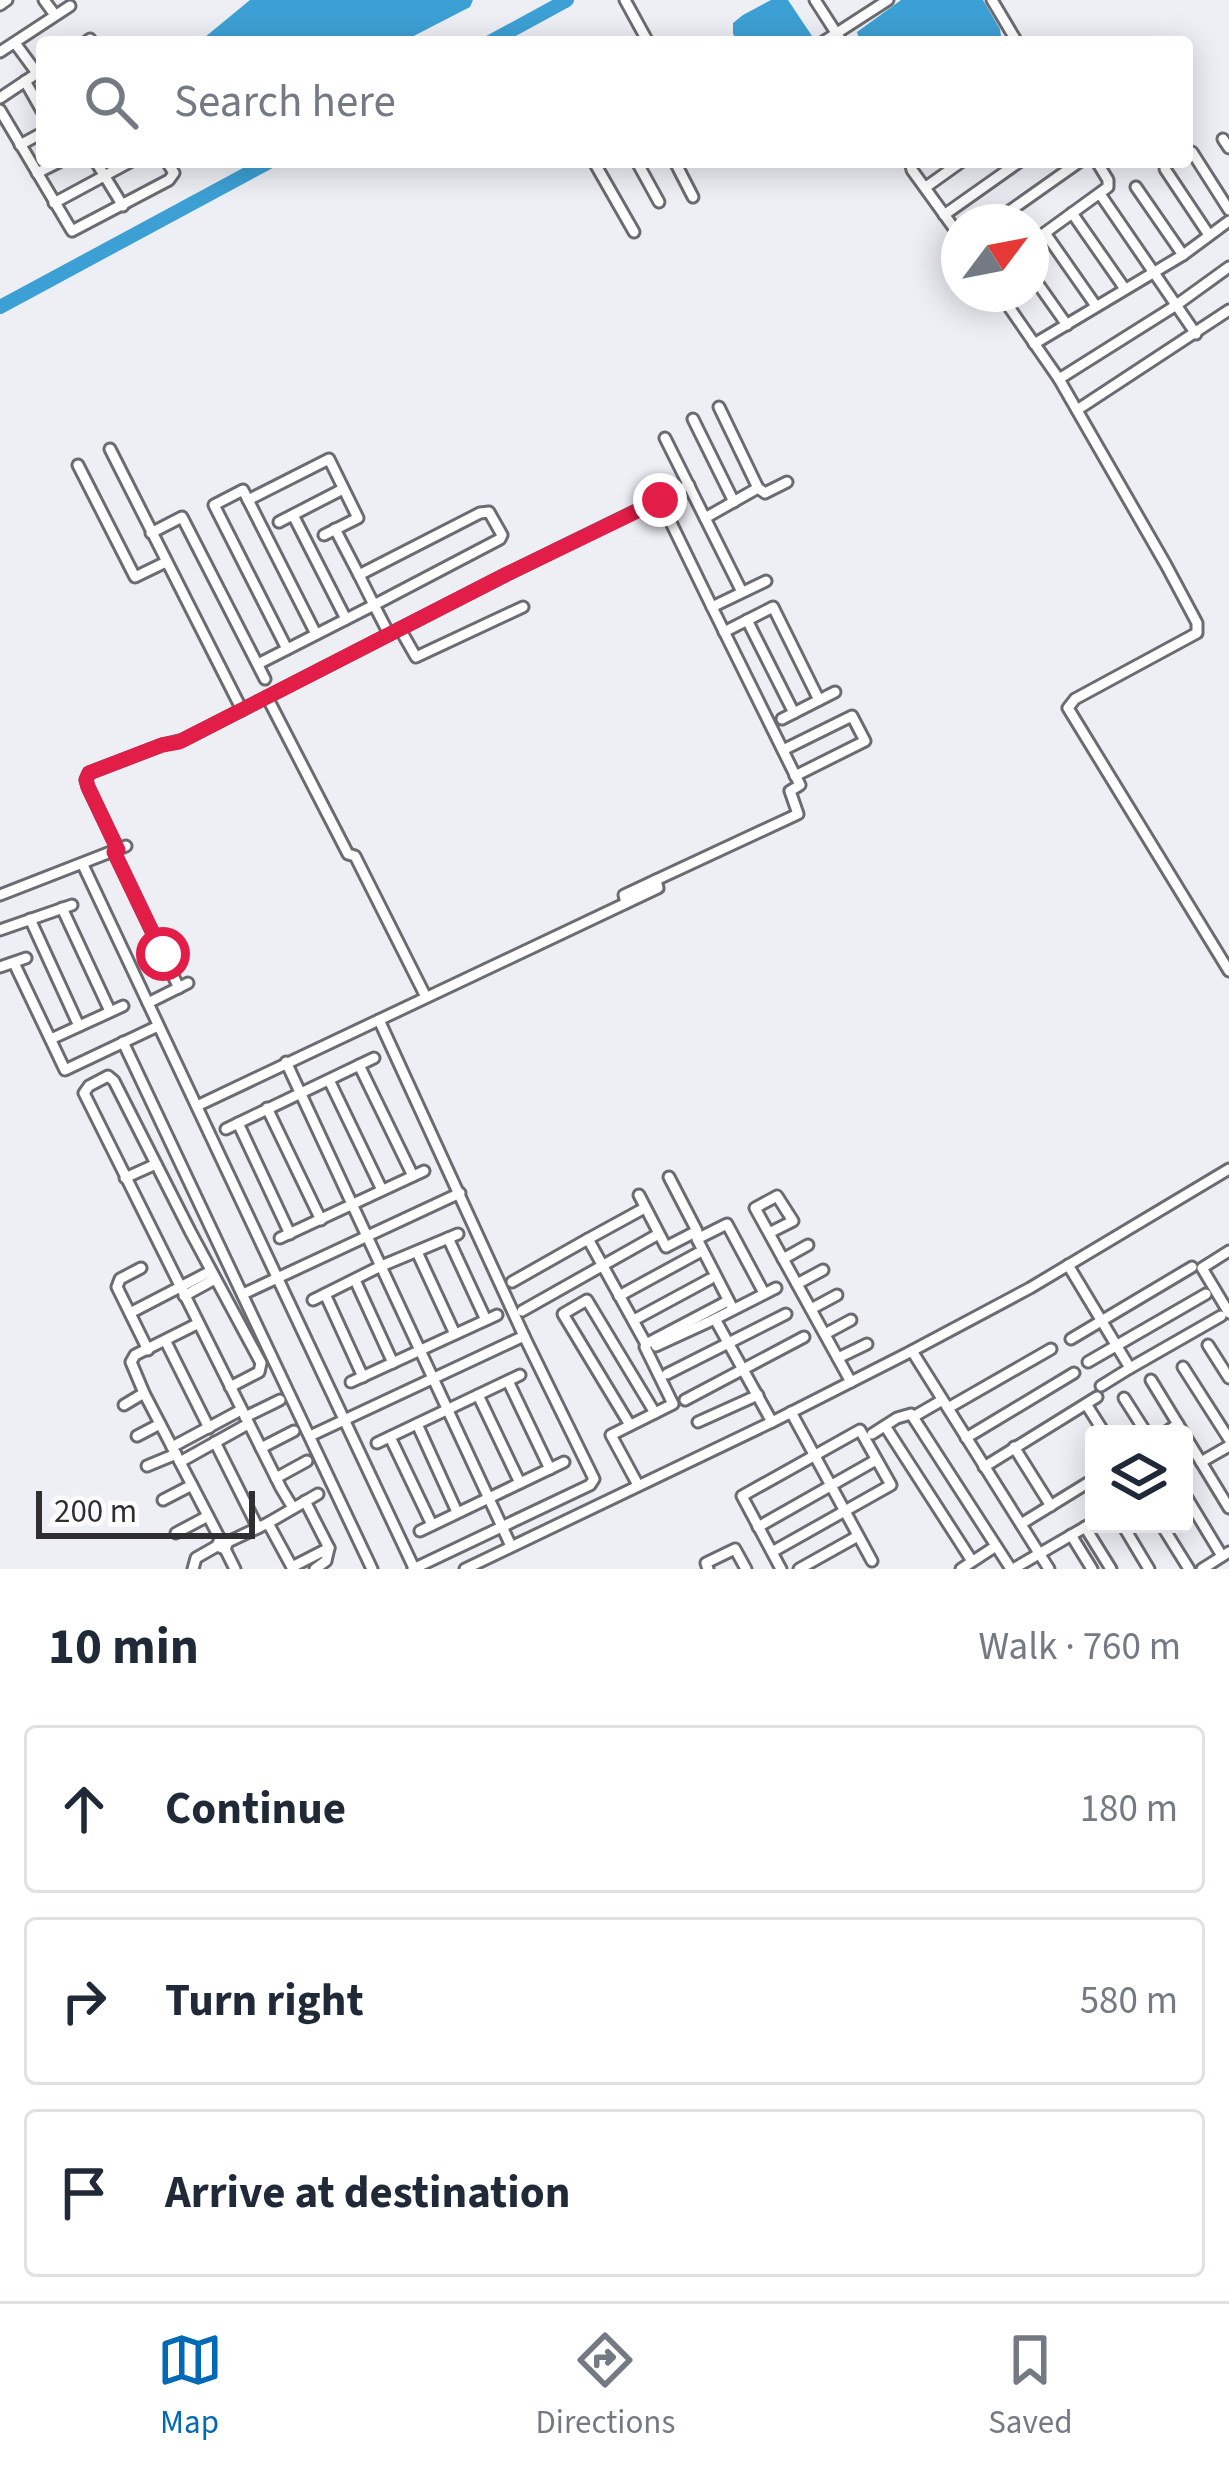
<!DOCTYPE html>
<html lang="en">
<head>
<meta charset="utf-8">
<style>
	body { margin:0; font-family:"Source Sans 3",sans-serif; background:#f2f2f3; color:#1f2937 }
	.controls { position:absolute; right:36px; bottom:36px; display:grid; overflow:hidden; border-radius:12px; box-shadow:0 6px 30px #0003 }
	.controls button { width:108px; height:108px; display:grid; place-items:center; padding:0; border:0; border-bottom:3px solid #e0e1e3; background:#fff; color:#1f2937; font:60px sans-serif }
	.compass { position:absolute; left:941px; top:204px; width:108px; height:108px; border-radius:50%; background:#fff; box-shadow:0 6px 30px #0003; rotate:58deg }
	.scale { position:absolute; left:36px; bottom:30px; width:219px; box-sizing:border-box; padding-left:12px; border:6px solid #2f2f31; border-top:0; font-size:33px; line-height:42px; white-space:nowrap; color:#2f2f31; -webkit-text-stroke:9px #fdfdfe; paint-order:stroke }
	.stop { position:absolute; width:36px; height:36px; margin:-27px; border:9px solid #e11d48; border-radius:50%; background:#fff }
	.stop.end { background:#e11d48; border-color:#fff; box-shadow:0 3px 12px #0008 }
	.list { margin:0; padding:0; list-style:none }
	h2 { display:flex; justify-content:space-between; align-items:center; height:156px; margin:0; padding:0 48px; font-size:51px }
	h2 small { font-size:39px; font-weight:400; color:#747a83 }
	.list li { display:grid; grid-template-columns:78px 1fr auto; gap:36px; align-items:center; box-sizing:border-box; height:168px; margin:0 24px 24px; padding:0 24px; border:3px solid #e0e1e3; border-radius:12px }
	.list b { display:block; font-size:45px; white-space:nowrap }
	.list em { font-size:39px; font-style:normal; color:#747a83 }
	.icon { flex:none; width:66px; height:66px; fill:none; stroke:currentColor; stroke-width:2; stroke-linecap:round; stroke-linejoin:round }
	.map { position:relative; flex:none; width:1229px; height:1569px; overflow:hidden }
	.search { position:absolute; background:#fff; box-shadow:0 6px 30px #0003; left:36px; right:36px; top:36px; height:132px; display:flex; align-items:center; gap:30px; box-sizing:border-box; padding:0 42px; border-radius:12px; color:#747a83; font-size:45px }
	.sheet { height:732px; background:#fff }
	nav { display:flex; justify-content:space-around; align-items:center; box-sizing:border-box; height:168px; border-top:3px solid #e0e1e3; background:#fff; font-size:33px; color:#747a83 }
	nav a { display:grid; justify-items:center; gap:6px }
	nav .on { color:#0169b5 }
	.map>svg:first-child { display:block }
</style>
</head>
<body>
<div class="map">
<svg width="1229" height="1569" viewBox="0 0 1229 1569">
	<rect width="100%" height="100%" fill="#eeeff5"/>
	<!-- water -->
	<g fill="#3da0d4">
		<polygon points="250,0 473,0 470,7 402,42 199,42"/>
		<polygon points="771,0 788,0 816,42 739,42 733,34 733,23 743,15"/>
		<polygon points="901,0 983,0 1000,29 1002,42 860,42 857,32"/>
	</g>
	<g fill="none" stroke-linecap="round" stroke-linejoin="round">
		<!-- river -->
		<g stroke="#3da0d4" stroke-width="14">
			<polyline points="490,42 567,0"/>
			<polyline points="0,307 269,162"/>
		</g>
		<!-- minor casing -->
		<g stroke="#6b6c71" stroke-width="15">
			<g id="minor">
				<polyline points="44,0 55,15"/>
				<polyline points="625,0 648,42"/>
				<polyline points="815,0 842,42"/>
				<polyline points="992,0 1017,42"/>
				<polyline points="0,5 7,0"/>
				<polyline points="86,42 90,39"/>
				<polyline points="823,42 888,0"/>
				<polyline points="15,43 37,73"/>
				<polyline points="0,52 70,6"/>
				<polyline points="25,81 42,111"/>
				<polyline points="0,98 42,70"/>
				<polyline points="0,110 72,231 169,180 174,173 167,162"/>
				<polyline points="1223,139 1229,148"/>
				<polyline points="20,145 42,133"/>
				<polyline points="1192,152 1229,210"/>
				<polyline points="96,162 123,206"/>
				<polyline points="594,162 634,232"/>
				<polyline points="637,162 659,202"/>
				<polyline points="675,162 693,197"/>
				<polyline points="910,162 912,170 959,235"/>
				<polyline points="1165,169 1209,235"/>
				<polyline points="37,173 59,162"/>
				<polyline points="926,187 961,162"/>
				<polyline points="1136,187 1183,255"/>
				<polyline points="1100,194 1196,334"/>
				<polyline points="54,203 130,162"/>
				<polyline points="1072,213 1125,289"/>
				<polyline points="944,215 1019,162"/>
				<polyline points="994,222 1079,162"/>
				<polyline points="1045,233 1096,306"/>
				<polyline points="1031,243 1108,187 1108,180 1097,162"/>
				<polyline points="1031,274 1067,325"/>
				<polyline points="1000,294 1059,379 1166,565 1197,623 1197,633 1075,699 1068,708 1229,971"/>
				<polyline points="1034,344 1183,255 1229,221"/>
				<polyline points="1059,379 1175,306 1229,267"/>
				<polyline points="719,407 758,488"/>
				<polyline points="1077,410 1229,310"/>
				<polyline points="693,419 734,502"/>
				<polyline points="665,438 742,592"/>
				<polyline points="110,449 242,710"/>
				<polyline points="78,465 135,577 166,562"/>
				<polyline points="248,500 329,459 358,518 324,535"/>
				<polyline points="660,500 712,607 766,581"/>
				<polyline points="293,515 346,619"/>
				<polyline points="705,518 758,488 765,493 787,482"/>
				<polyline points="279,522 343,489"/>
				<polyline points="335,529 359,575"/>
				<polyline points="151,533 182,517 265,679"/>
				<polyline points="747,620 794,713"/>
				<polyline points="400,629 416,657 523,607"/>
				<polyline points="724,632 773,607 819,700"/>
				<polyline points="287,649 214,505 243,490 316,634"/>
				<polyline points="258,664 374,605 359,575 480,513 489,512 502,535 500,539 374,605 389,634"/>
				<polyline points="267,697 348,854 355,856 426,997"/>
				<polyline points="782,719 835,692"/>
				<polyline points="783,750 852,716 865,741 795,776"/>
				<polyline points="118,850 88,787 86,780 89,773 162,745 183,740 507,574 689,485"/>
				<polyline points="114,852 179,988"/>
				<polyline points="83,865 414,1568"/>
				<polyline points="0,895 126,846"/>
				<polyline points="626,903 624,895 656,880"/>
				<polyline points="62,908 110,1011"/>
				<polyline points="30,919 79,1026"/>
				<polyline points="0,930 72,905"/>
				<polyline points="14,963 65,1070 158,1026"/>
				<polyline points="0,967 26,958"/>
				<polyline points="148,1003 188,983"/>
				<polyline points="379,1020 524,1336 594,1479 590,1485 413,1569"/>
				<polyline points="51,1039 123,1006"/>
				<polyline points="123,1042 372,1569"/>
				<polyline points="286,1062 511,1546"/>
				<polyline points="359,1065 413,1176"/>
				<polyline points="329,1080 382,1190"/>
				<polyline points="197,1106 658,888 656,880 798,814 790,791 800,785 712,607"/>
				<polyline points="267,1108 321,1220"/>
				<polyline points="238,1123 290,1234"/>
				<polyline points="226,1129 374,1058"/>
				<polyline points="125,1178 156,1164"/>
				<polyline points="639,1195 666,1247 697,1231 669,1177"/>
				<path d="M769 1233 793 1221 777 1196 755 1208C787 1266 819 1324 851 1382"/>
				<polyline points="280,1238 424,1171"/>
				<polyline points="448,1238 486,1320"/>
				<polyline points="588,1239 641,1210"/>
				<polyline points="1229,1251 1202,1268 1229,1313"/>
				<polyline points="417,1252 455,1334"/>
				<polyline points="783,1259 808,1245"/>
				<polyline points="1068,1265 1130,1368 1221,1316"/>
				<polyline points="141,1268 120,1279 117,1287 148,1350"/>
				<polyline points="355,1280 393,1363"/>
				<polyline points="512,1282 588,1239 646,1344 645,1347 673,1404 611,1435 638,1485"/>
				<polyline points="797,1284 823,1270"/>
				<polyline points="243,1294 460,1193"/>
				<polyline points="325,1294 363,1377"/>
				<polyline points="184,1296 215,1279"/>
				<polyline points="619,1296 698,1253"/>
				<polyline points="313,1300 379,1267 458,1234"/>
				<polyline points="733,1309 697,1239 727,1224 764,1293"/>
				<polyline points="811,1309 837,1295"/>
				<polyline points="522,1311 655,1236"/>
				<polyline points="130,1313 211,1271"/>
				<polyline points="715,1319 776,1288"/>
				<polyline points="634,1320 710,1279"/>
				<polyline points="197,1324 135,1355 131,1362 144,1393 220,1539"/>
				<polyline points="825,1334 851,1320"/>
				<polyline points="1071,1339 1192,1267"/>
				<polyline points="166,1342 209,1428"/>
				<polyline points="646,1344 724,1303"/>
				<polyline points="1208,1345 1229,1378"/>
				<polyline points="656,1346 715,1319 772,1422"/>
				<polyline points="912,1351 1049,1569"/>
				<polyline points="838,1358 867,1344"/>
				<polyline points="1088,1362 1206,1294"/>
				<polyline points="1183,1367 1229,1439"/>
				<polyline points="667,1374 786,1314"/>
				<polyline points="1151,1380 1229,1508"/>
				<polyline points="508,1381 550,1469"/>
				<polyline points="351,1382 497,1315"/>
				<polyline points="1101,1386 1130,1368"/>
				<polyline points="230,1387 259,1372 261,1363 190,1231 114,1081 108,1076 89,1086 84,1093 281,1488 293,1508"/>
				<polyline points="478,1395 520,1483"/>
				<polyline points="1124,1398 1147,1434"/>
				<polyline points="685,1400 804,1337"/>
				<polyline points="1086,1404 1105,1434"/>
				<polyline points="124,1405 144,1393"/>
				<polyline points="948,1408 1051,1349"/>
				<polyline points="791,1412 872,1561"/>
				<polyline points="245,1417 280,1400"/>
				<polyline points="913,1417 939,1402"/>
				<polyline points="698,1422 758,1395"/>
				<polyline points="417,1424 457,1512"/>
				<polyline points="630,1425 563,1314 587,1300 655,1413"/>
				<polyline points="885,1426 972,1561"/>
				<polyline points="872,1434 897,1418 911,1414 1011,1569"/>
				<polyline points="1163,1434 1178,1424"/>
				<polyline points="137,1436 160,1424"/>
				<polyline points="310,1436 524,1336"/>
				<polyline points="390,1437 432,1525"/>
				<polyline points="966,1438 1074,1373"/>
				<polyline points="215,1442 258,1528"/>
				<polyline points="377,1443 520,1375"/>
				<polyline points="172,1447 241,1410"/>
				<polyline points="1014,1447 1051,1506"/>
				<polyline points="261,1448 294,1431"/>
				<polyline points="180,1462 248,1424"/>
				<polyline points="1201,1462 1229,1446"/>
				<polyline points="147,1466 176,1454"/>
				<polyline points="984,1467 1097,1397"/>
				<polyline points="276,1478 307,1461"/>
				<polyline points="1184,1493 1222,1556"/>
				<polyline points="163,1500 192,1485"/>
				<polyline points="305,1501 329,1548"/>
				<polyline points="268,1523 293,1569"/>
				<polyline points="1021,1524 1094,1479"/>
				<polyline points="1122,1524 1149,1569"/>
				<polyline points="1161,1524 1189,1569"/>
				<polyline points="758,1527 876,1460"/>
				<polyline points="1085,1527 1111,1569"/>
				<polyline points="420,1531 564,1462"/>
				<polyline points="176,1533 208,1516"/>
				<polyline points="1071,1535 1092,1569"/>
				<polyline points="228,1542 225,1549 217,1546 220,1539 228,1542 268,1523 318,1494"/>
				<polyline points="225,1549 235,1569"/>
				<path d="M772 1552 891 1485 860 1430 742 1496C755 1520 768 1545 781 1569"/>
				<polyline points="292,1567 329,1548 326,1561 315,1569"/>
				<polyline points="193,1569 196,1558 217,1546"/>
				<polyline points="465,1569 772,1422 908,1353 1030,1288 1229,1169"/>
				<polyline points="708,1569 706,1563 735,1549 746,1569"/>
				<polyline points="799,1569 858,1536"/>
				<polyline points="961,1569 996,1546"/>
				<polyline points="1013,1569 1094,1522"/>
				<polyline points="1202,1569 1229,1552"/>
			</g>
		</g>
		<!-- minor -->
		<use href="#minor" stroke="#fff" stroke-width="9"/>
	</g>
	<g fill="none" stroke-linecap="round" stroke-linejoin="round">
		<!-- route -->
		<polyline stroke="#e11d48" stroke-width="15" points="163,954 114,852 118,850 88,787 86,780 89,773 162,745 179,742 507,574 660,500"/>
	</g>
</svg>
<div class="controls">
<button><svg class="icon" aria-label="layers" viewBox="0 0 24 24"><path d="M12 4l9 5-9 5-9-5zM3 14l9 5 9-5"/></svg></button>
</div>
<svg class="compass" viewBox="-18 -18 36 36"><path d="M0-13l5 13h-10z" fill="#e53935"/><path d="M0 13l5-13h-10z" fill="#747a83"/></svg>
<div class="scale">200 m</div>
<div class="stop" style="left:163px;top:954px"></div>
<div class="stop end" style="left:660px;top:500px"></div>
<div class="search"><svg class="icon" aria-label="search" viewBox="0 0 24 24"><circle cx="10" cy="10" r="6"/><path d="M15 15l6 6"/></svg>Search here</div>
</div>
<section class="sheet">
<h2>10 min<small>Walk · 760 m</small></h2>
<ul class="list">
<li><svg class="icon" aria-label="ahead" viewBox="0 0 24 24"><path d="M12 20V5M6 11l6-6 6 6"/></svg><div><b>Continue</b></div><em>180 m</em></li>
<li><svg class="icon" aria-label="right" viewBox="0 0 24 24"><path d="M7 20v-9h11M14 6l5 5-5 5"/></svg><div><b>Turn right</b></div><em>580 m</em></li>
<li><svg class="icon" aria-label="arrive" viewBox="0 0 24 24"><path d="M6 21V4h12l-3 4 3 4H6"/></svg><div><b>Arrive at destination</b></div></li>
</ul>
</section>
<nav>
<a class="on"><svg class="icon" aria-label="map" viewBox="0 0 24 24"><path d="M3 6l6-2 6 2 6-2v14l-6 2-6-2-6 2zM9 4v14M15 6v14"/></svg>Map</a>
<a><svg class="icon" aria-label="directions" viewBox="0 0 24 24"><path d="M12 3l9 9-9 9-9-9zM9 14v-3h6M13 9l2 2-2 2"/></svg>Directions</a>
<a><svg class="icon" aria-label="saved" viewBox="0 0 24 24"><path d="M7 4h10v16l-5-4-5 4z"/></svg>Saved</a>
</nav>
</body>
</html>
